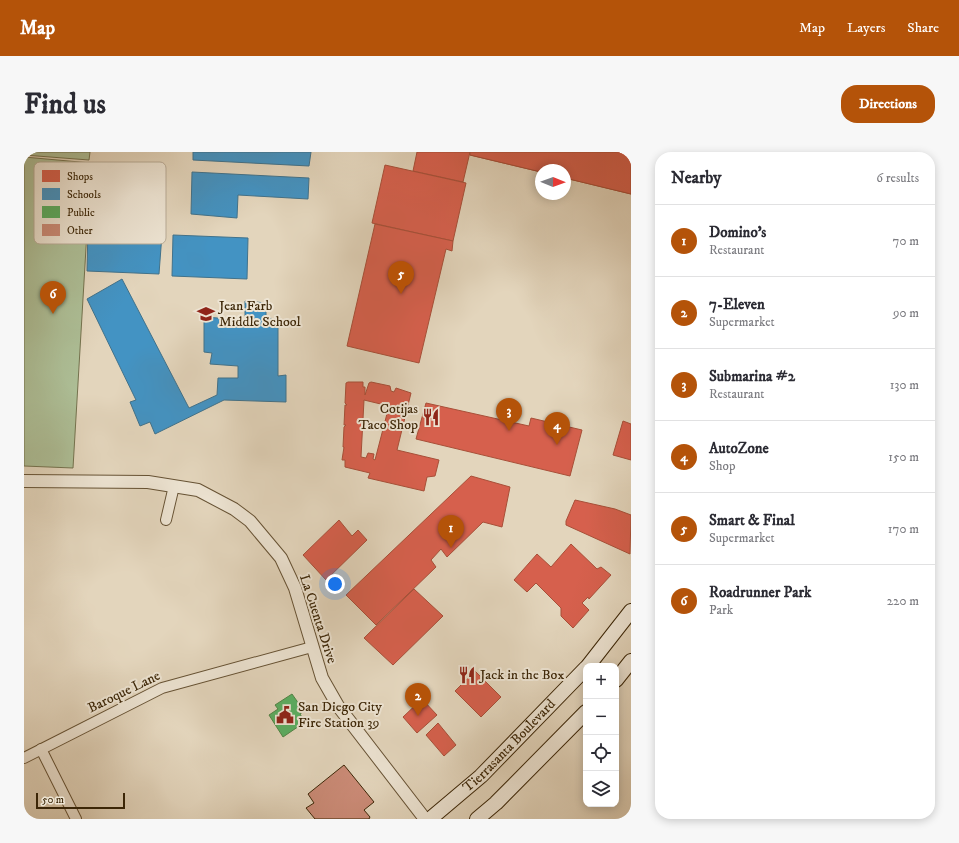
<!DOCTYPE html>
<html lang="en">
<head>
<meta charset="utf-8">
<style>
	body { margin:0; font-family:"IM FELL DW Pica",serif; background:#f7f7f7; color:#2b2b33 }
	.controls { position:absolute; right:12px; bottom:12px; display:grid; overflow:hidden; border-radius:8px; box-shadow:0 2px 10px #0003 }
	.controls button { width:36px; height:36px; display:grid; place-items:center; padding:0; border:0; border-bottom:1px solid #e1e1e2; background:#fff; color:#2b2b33; font:20px sans-serif }
	.compass { position:absolute; left:511px; top:12px; width:36px; height:36px; border-radius:50%; background:#fff; box-shadow:0 2px 10px #0003; rotate:91deg }
	.scale { position:absolute; left:12px; bottom:10px; width:89px; box-sizing:border-box; padding-left:4px; border:2px solid #3c2607; border-top:0; font-size:11px; line-height:14px; white-space:nowrap; color:#3c2607; -webkit-text-stroke:3px #ede4d3; paint-order:stroke }
	.you { position:absolute; left:311px; top:432px; width:14px; height:14px; margin:-10px; border:3px solid #fff; border-radius:50%; background:#1a73e8; box-shadow:0 0 0 6px #1a73e833 }
	.badge { display:grid; place-items:center; width:26px; height:26px; border-radius:50%; background:#b45309; color:#fff; font-size:13px; font-weight:700 }
	.pin { position:absolute; translate:-50% -33px; filter:drop-shadow(0 1px 2px #0008) }
	.pin::after { content:''; position:absolute; top:21px; width:14px; height:12px; background:inherit; clip-path:polygon(0 0,100% 0,50% 100%) }
	.list { margin:0; padding:0; list-style:none }
	h2 { display:flex; justify-content:space-between; align-items:center; height:52px; margin:0; padding:0 16px; font-size:17px }
	h2 small { font-size:13px; font-weight:400; color:#7c7c81 }
	.list li { display:grid; grid-template-columns:26px 1fr auto; gap:12px; align-items:center; box-sizing:border-box; height:72px; padding:0 16px; border-top:1px solid #e1e1e2 }
	.list b { display:block; font-size:15px; white-space:nowrap }
	.list p { margin:0; font-size:13px; white-space:nowrap; color:#7c7c81 }
	.list em { font-size:13px; font-style:normal; color:#7c7c81 }
	.icon { flex:none; width:22px; height:22px; fill:none; stroke:currentColor; stroke-width:2; stroke-linecap:round; stroke-linejoin:round }
	.map { position:relative; flex:none; width:607px; height:667px; overflow:hidden; border-radius:16px }
	header { display:flex; align-items:center; gap:24px; box-sizing:border-box; height:56px; padding:0 20px; background:#b45309; color:#fff }
	header strong { font-size:19px }
	nav { display:flex; gap:22px; margin-inline-start:auto; font-size:14px }
	.intro { display:flex; align-items:center; justify-content:space-between; box-sizing:border-box; height:96px; padding:0 24px }
	h1 { margin:0; font-size:28px }
	.button { padding:10px 18px; border-radius:16px; background:#b45309; color:#fff; font-size:14px; font-weight:700 }
	main { display:flex; gap:24px; padding:0 24px }
	aside { flex:1; background:#fff; border-radius:16px; box-shadow:0 2px 10px #0003 }
	.map>svg:first-child { display:block }
</style>
</head>
<body>
<header>
<strong>Map</strong>
<nav><a>Map</a><a>Layers</a><a>Share</a></nav>
</header>
<div class="intro"><h1>Find us</h1><a class="button">Directions</a></div>
<main>
<div class="map">
<svg width="607" height="667" viewBox="0 0 607 667">
	<rect width="100%" height="100%" fill="#e3d5bc"/>
	<filter id="stains"><feTurbulence type="fractalNoise" baseFrequency=".005" numOctaves="4"/><feColorMatrix values="0 0 0 0 .2 0 0 0 0 .09 0 0 0 0 .02 0 0 0 .5 -.17"/></filter>
	<radialGradient id="worn" r=".72"><stop offset=".6" stop-color="#630" stop-opacity="0"/><stop offset="1" stop-color="#630" stop-opacity=".3"/></radialGradient>
	<!-- green -->
	<g fill="#adbe96" stroke="#74724e">
		<polygon points="0,0 66,0 65,8 0,3"/>
		<polygon points="0,5 67,11 49,316 0,314"/>
	</g>
	<!-- shops -->
	<g fill="#d6604d" stroke="#a84f38" fill-rule="evenodd">
		<polygon points="393,0 446,0 439,30 389,19"/>
		<polygon points="446,0 607,0 607,42 541,26 541,18 517,18 517,20 446,3"/>
		<polygon points="446,0 607,0 607,42 541,26 541,18 517,18 517,20 446,3"/>
		<polygon points="361,13 442,31 429,89 348,71"/>
		<polygon points="351,72 429,89 428,99 422,97 395,211 323,194"/>
		<path d="M324 230H339V235H341V243L345 231 347 230 366 234 367 239 370 240 372 236 387 241 373 298 415 308 411 324 403 325 400 339 344 326 346 321 321 315V308H318L320 295H319L320 275 322 273H320L321 253H323L321 251 322 231ZM340 248 365 254 351 308 349 307 350 302 344 301 342 306 337 305Z"/>
		<polygon points="402,251 505,274 507,266 558,278 546,324 392,287"/>
		<polygon points="599,269 607,272 607,308 589,303"/>
		<polygon points="447,324 486,335 478,375 459,370 423,405 417,397 407,408 412,415 352,473 322,443"/>
		<polygon points="551,348 591,357 607,363 606,402 542,373 542,369"/>
		<polygon points="315,368 328,384 334,378 343,388 302,428 279,403"/>
		<polygon points="547,392 573,417 577,415 587,423 565,447 564,445 558,451 565,458 549,476 537,464 537,456 512,431 503,440 490,428 513,402 527,415"/>
		<polygon points="390,437 419,464 369,513 340,486"/>
		<polygon points="451,519 477,545 457,565 431,539"/>
		<polygon points="398,547 413,563 393,581 379,565"/>
		<polygon points="414,571 432,593 420,604 402,583"/>
	</g>
	<!-- schools -->
	<g fill="#4393c3" stroke="#41728b">
		<polygon points="169,0 287,0 285,14 169,8"/>
		<polygon points="168,20 285,26 284,47 214,43 213,66 167,62"/>
		<polygon points="64,75 138,82 135,122 63,119"/>
		<polygon points="149,83 224,86 223,127 148,124"/>
		<polygon points="98,127 165,256 193,243 194,226 214,226 214,214 186,212 188,201 180,200 180,165 221,168 221,149 242,151 242,166 254,167 254,224 262,223 262,250 200,248 131,282 126,270 116,274 106,250 112,248 63,147"/>
	</g>
	<!-- public -->
	<polygon fill="#5aae61" stroke="#518546" points="268,542 280,559 276,562 281,570 259,585 245,563 254,557 251,553"/>
	<!-- building -->
	<polygon fill="#cb8b77" stroke="#3c2607" points="320,613 350,650 340,658 346,665 345,667 291,667 282,656 290,651 284,642"/>
	<g fill="none" stroke-linecap="round" stroke-linejoin="round">
		<!-- minor casing -->
		<g stroke="#665234" stroke-width="12">
			<g id="minor">
				<polyline points="142,368 150,334"/>
				<polyline points="17,597 52,667"/>
				<polyline points="0,606 138,536 288,495"/>
			</g>
		</g>
		<!-- tertiary casing -->
		<g stroke="#665234" stroke-width="14">
			<polyline id="tertiary" points="0,329 124,330 174,338 210,357 226,369 257,406 271,436 298,526 314,554 401,667"/>
		</g>
		<!-- secondary casing -->
		<g stroke="#3c2607" stroke-width="16">
			<g id="secondary">
				<polyline points="564,514 607,459"/>
				<polyline points="592,528 607,509"/>
				<path id="s1" d="M406 667 457 624 562 516"/>
				<polyline points="453,667 472,651 562,560"/>
			</g>
		</g>
		<!-- minor -->
		<use href="#minor" stroke="#ede4d3" stroke-width="10"/>
		<!-- tertiary -->
		<use href="#tertiary" stroke="#ede4d3" stroke-width="12"/>
		<!-- secondary -->
		<use href="#secondary" stroke="#ede4d3" stroke-width="14"/>
	</g>
	<!-- icons -->
	<defs>
		<g id="school-bare" transform="scale(1.38)"><path d="M0-5L7-2L0 1L-7-2ZM-4 1L0 2.5L4 1V4Q0 6-4 4Z" fill="#8f2418" stroke="#ede4d3" stroke-width="2.5" paint-order="stroke"/></g>
		<g id="restaurant-bare" transform="scale(1.38)"><path d="M-5-6h1v4h1v-4h1v4h1v-4h1v5L-1.5 .5V6h-2V.5L-5-1ZM5-6V6H3V1.5H1.5Q1.5-4 5-6Z" fill="#8f2418" stroke="#ede4d3" stroke-width="2.5" paint-order="stroke"/></g>
		<g id="civic-bare" transform="scale(1.38)"><path d="M-.6-6.5H3V-4.5H.6V-3L4-1V1h2V6H-6V1h2V-1L-.6-3ZM-1.2 2.5V6h2.4V2.5Z" fill="#8f2418" stroke="#ede4d3" stroke-width="2.5" paint-order="stroke"/></g>
	</defs>
	<g fill-rule="evenodd">
		<use href="#school-bare" x="182" y="162"/>
		<use href="#restaurant-bare" x="407" y="265"/>
		<use href="#restaurant-bare" x="443" y="523"/>
		<use href="#civic-bare" x="261" y="563"/>
	</g>
	<g text-anchor="middle" dominant-baseline="central" stroke-width="4" stroke-linejoin="round" paint-order="stroke">
		<!-- poi labels -->
		<g font-size="14" fill="#3c2607" stroke="#ede4d3" text-anchor="start">
			<text x="195" y="154">Jean Farb<tspan x="195" dy="16">Middle School</tspan></text>
			<text x="394" y="257" text-anchor="end">Cotijas<tspan x="394" dy="16">Taco Shop</tspan></text>
			<text x="456" y="523">Jack in the Box</text>
			<text x="274" y="555">San Diego City<tspan x="274" dy="16">Fire Station 39</tspan></text>
		</g>
		<!-- street labels -->
		<g font-size="14" fill="#3c2607" stroke="#ede4d3">
			<text transform="translate(294 467) rotate(72)">La Cuenta Drive</text>
			<text transform="translate(100 540) rotate(-26)">Baroque Lane</text>
			<text stroke="none"><textPath href="#s1" startOffset="108">Tierrasanta Boulevard</textPath></text>
		</g>
	</g>
	<!-- legend -->
	<rect x="10" y="10" width="132" height="82" rx="6" fill="#ede4d3" stroke="#b8ab96" stroke-width="1"/>
	<rect x="18" y="18" width="18" height="12" fill="#d6604d"/>
	<rect x="18" y="36" width="18" height="12" fill="#4393c3"/>
	<rect x="18" y="54" width="18" height="12" fill="#5aae61"/>
	<rect x="18" y="72" width="18" height="12" fill="#cb8b77"/>
	<g font-size="11" fill="#3c2607">
		<text x="43" y="28">Shops</text>
		<text x="43" y="46">Schools</text>
		<text x="43" y="64">Public</text>
		<text x="43" y="82">Other</text>
	</g>
	<rect width="100%" height="100%" filter="url(#stains)"/>
	<rect width="100%" height="100%" fill="url(#worn)"/>
</svg>
<div class="controls">
<button>+</button>
<button>−</button>
<button><svg class="icon" aria-label="locate" viewBox="0 0 24 24"><circle cx="12" cy="12" r="6"/><path d="M12 2v4M12 18v4M2 12h4M18 12h4"/></svg></button>
<button><svg class="icon" aria-label="layers" viewBox="0 0 24 24"><path d="M12 4l9 5-9 5-9-5zM3 14l9 5 9-5"/></svg></button>
</div>
<svg class="compass" viewBox="-18 -18 36 36"><path d="M0-13l5 13h-10z" fill="#e53935"/><path d="M0 13l5-13h-10z" fill="#7c7c81"/></svg>
<div class="scale">50 m</div>
<div class="you"></div>
<div class="pin badge" style="left:427px;top:396px">1</div>
<div class="pin badge" style="left:394px;top:564px">2</div>
<div class="pin badge" style="left:485px;top:279px">3</div>
<div class="pin badge" style="left:533px;top:293px">4</div>
<div class="pin badge" style="left:377px;top:142px">5</div>
<div class="pin badge" style="left:29px;top:162px">6</div>
</div>
<aside>
<h2>Nearby<small>6 results</small></h2>
<ul class="list">
<li><span class="badge">1</span><div><b>Domino's</b><p>Restaurant</p></div><em>70 m</em></li>
<li><span class="badge">2</span><div><b>7-Eleven</b><p>Supermarket</p></div><em>90 m</em></li>
<li><span class="badge">3</span><div><b>Submarina #2</b><p>Restaurant</p></div><em>130 m</em></li>
<li><span class="badge">4</span><div><b>AutoZone</b><p>Shop</p></div><em>150 m</em></li>
<li><span class="badge">5</span><div><b>Smart &amp; Final</b><p>Supermarket</p></div><em>170 m</em></li>
<li><span class="badge">6</span><div><b>Roadrunner Park</b><p>Park</p></div><em>220 m</em></li>
</ul>
</aside>
</main>
</body>
</html>
